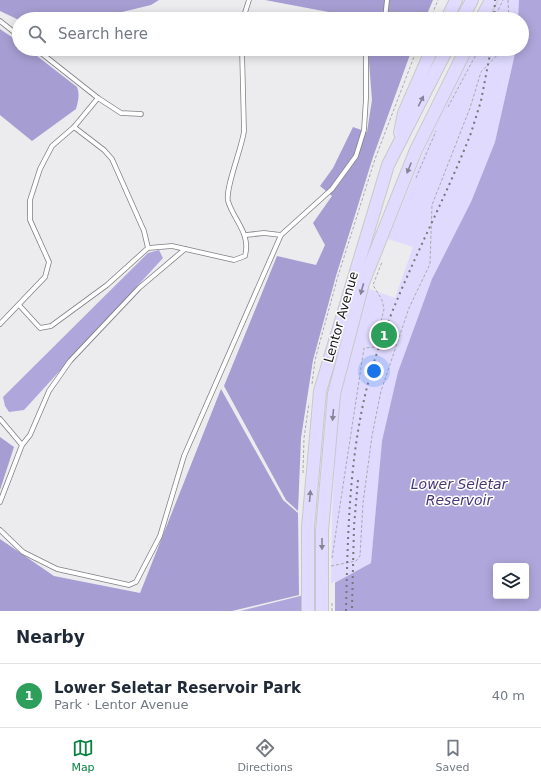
<!DOCTYPE html>
<html lang="en">
<head>
<meta charset="utf-8">
<style>
	body { margin:0; font-family:"DejaVu Sans",sans-serif; background:#f2f2f3; color:#1f2937 }
	.controls { position:absolute; right:12px; bottom:12px; display:grid; overflow:hidden; border-radius:4px; box-shadow:0 2px 10px #0003 }
	.controls button { width:36px; height:36px; display:grid; place-items:center; padding:0; border:0; border-bottom:1px solid #e0e1e3; background:#fff; color:#1f2937; font:20px sans-serif }
	.you { position:absolute; left:374px; top:371px; width:14px; height:14px; margin:-10px; border:3px solid #fff; border-radius:50%; background:#1a73e8; box-shadow:0 0 0 6px #1a73e833 }
	.badge { display:grid; place-items:center; width:26px; height:26px; border-radius:50%; background:#0b8043; color:#fff; font-size:13px; font-weight:700 }
	.pin { position:absolute; translate:-50% -50%; border:2px solid #fff; box-shadow:0 1px 4px #0006 }
	.list { margin:0; padding:0; list-style:none }
	h2 { display:flex; justify-content:space-between; align-items:center; height:52px; margin:0; padding:0 16px; font-size:17px }
	h2 small { font-size:13px; font-weight:400; color:#747a83 }
	.list li { display:grid; grid-template-columns:26px 1fr auto; gap:12px; align-items:center; box-sizing:border-box; height:64px; padding:0 16px; border-top:1px solid #e0e1e3 }
	.list b { display:block; font-size:15px; white-space:nowrap }
	.list p { margin:0; font-size:13px; white-space:nowrap; color:#747a83 }
	.list em { font-size:13px; font-style:normal; color:#747a83 }
	.icon { flex:none; width:22px; height:22px; fill:none; stroke:currentColor; stroke-width:2; stroke-linecap:round; stroke-linejoin:round }
	.map { position:relative; flex:none; width:541px; height:611px; overflow:hidden }
	.search { position:absolute; background:#fff; box-shadow:0 2px 10px #0003; left:12px; right:12px; top:12px; height:44px; display:flex; align-items:center; gap:10px; box-sizing:border-box; padding:0 14px; border-radius:22px; color:#747a83; font-size:15px }
	.sheet { height:116px; background:#fff }
	nav { display:flex; justify-content:space-around; align-items:center; box-sizing:border-box; height:56px; border-top:1px solid #e0e1e3; background:#fff; font-size:11px; color:#747a83 }
	nav a { display:grid; justify-items:center; gap:2px }
	nav .on { color:#0b8043 }
	.map>svg:first-child { display:block }
</style>
</head>
<body>
<div class="map">
<svg width="541" height="611" viewBox="0 0 541 611">
	<rect width="100%" height="100%" fill="#ececef"/>
	<!-- green -->
	<g fill="#dfdafe">
		<polygon points="494,0 519,0 518,19 485,19"/>
		<polygon points="471,49 516,49 495,142 471,202 382,441 371,563 331,586 332,512 339,396 367,288 395,298 413,247 388,239 424,151"/>
	</g>
	<!-- forest -->
	<g fill="#a69dd2">
		<polygon points="0,0 159,0 151,5 93,19 19,20 0,11"/>
		<polygon points="265,0 433,0 425,19 344,19 339,14"/>
		<path d="M0 29 19 42V49H28L77 87C80 95 78 102 76 109L32 141 0 115Z"/>
		<polygon points="368,49 412,49 373,157 336,276 313,360 301,438 298,511 286,500 224,386 277,256 316,265 325,245 313,223 332,196 320,186 333,168 353,127 367,132 372,100"/>
		<polygon points="221,389 283,500 298,513 299,595 232,611 0,611 0,539 54,576 140,593"/>
		<polygon points="0,437 14,447 0,490"/>
	</g>
	<!-- water -->
	<g fill="#afa6db" fill-rule="evenodd">
		<path d="M519 0H541V608L538 611H240L320 591 371 563 382 441 398 372 432 279 471 202 495 142 516 49H522V19H518ZM496 566H526V596H496Z"/>
		<polygon points="159,250 163,258 24,410 9,412 5,406 3,397 148,253"/>
	</g>
	<!-- pier -->
	<polygon fill="#ececef" points="335,581 335,611 301,611 301,594 320,589"/>
	<g fill="none" stroke-linecap="round" stroke-linejoin="round">
		<!-- lane casing -->
		<g stroke="#807f82" stroke-width="5.5">
			<g id="lane">
				<polyline points="243,19 249,0"/>
				<polyline points="385,19 387,0"/>
				<polyline points="0,21 19,36"/>
				<polyline points="36,49 98,98 121,113 141,114"/>
				<polyline points="246,235 264,233 281,235"/>
				<path d="M148 248 172 246 234 260 245 256C251 233 234 221 228 201 225 188 242 148 244 131L242 49"/>
				<polyline points="19,305 40,328 51,326 107,285 148,248 144,231 112,159 104,150 74,127"/>
				<polyline points="0,324 45,277 49,262 30,220 30,200 40,169 52,146 74,127 98,98"/>
				<polyline points="0,419 22,445"/>
				<polyline points="0,502 22,445 30,435 49,391 70,361 139,288 185,249"/>
				<polyline points="0,530 23,552 57,569 129,585 136,582 160,536 184,456 281,235 332,189 356,156 364,130 366,98 366,49"/>
			</g>
		</g>
		<!-- primary casing -->
		<g stroke="#c8c8c8" stroke-width="14">
			<g id="primary">
				<polyline points="447,19 456,0"/>
				<polyline points="462,19 472,0"/>
				<polyline points="481,19 491,0"/>
				<polyline points="400,133 404,113 432,49"/>
				<polyline points="308,611 308,527 320,391 388,165 447,49"/>
				<polyline points="322,611 322,531 334,394 363,283 416,150 466,49"/>
			</g>
		</g>
		<!-- path -->
		<g stroke="#abaaad" stroke-width="1" stroke-dasharray="3 2" stroke-linecap="butt">
			<polyline points="508,0 509,19"/>
			<polyline points="430,19 438,0"/>
			<polyline points="494,19 503,0"/>
			<polyline points="448,107 479,49"/>
			<polyline points="416,178 436,131"/>
			<polyline points="312,384 315,360 338,276 375,159 417,49"/>
			<polyline points="303,473 304,438 309,403"/>
			<polyline points="332,558 364,348 375,347 384,309 382,300 373,285 382,262"/>
			<polyline points="331,566 356,561 360,556 363,503 372,436 381,391 409,308 430,264 432,205 470,108 481,72 503,49"/>
			<polyline points="332,603 332,611"/>
		</g>
		<!-- lane -->
		<use href="#lane" stroke="#fff" stroke-width="4"/>
		<!-- primary -->
		<use href="#primary" stroke="#e1dbff" stroke-width="12"/>
		<!-- rail -->
		<g stroke="#787779" stroke-width="2" stroke-dasharray="2 4" stroke-linecap="butt">
			<polyline points="494,19 495,0"/>
			<polyline points="352,608 354,526 358,480"/>
			<path d="M346 611C348 527 349 443 374 362 399 283 441 210 471 133L481 101 491 49"/>
		</g>
	</g>
	<!-- one-way arrows -->
	<defs><path id="oneway-solid" d="M-6-.8H1V-3.2L6.5 0L1 3.2V.8H-6Z"/></defs>
	<g fill="#878498">
		<use href="#oneway-solid" transform="translate(421 101) rotate(-63)"/>
		<use href="#oneway-solid" transform="translate(409 168) rotate(112)"/>
		<use href="#oneway-solid" transform="translate(362 289) rotate(105)"/>
		<use href="#oneway-solid" transform="translate(333 415) rotate(95)"/>
		<use href="#oneway-solid" transform="translate(310 496) rotate(-85)"/>
		<use href="#oneway-solid" transform="translate(322 544) rotate(90)"/>
	</g>
	<g text-anchor="middle" dominant-baseline="central" stroke-width="3" stroke-linejoin="round" paint-order="stroke">
		<!-- street labels -->
		<g font-size="13" fill="#1a191b" stroke="#fff">
			<text transform="translate(341 317) rotate(-74)">Lentor Avenue</text>
		</g>
		<!-- water labels -->
		<g font-size="14" font-style="italic" fill="#463677" stroke="#fff">
			<text x="459" y="484">Lower Seletar<tspan x="459" dy="16">Reservoir</tspan></text>
		</g>
	</g>
</svg>
<div class="controls">
<button><svg class="icon" aria-label="layers" viewBox="0 0 24 24"><path d="M12 4l9 5-9 5-9-5zM3 14l9 5 9-5"/></svg></button>
</div>
<div class="you"></div>
<div class="pin badge" style="left:384px;top:335px;background:#2e9e5b">1</div>
<div class="search"><svg class="icon" aria-label="search" viewBox="0 0 24 24"><circle cx="10" cy="10" r="6"/><path d="M15 15l6 6"/></svg>Search here</div>
</div>
<section class="sheet">
<h2>Nearby<small></small></h2>
<ul class="list">
<li><span class="badge" style="background:#2e9e5b">1</span><div><b>Lower Seletar Reservoir Park</b><p>Park · Lentor Avenue</p></div><em>40 m</em></li>
</ul>
</section>
<nav>
<a class="on"><svg class="icon" aria-label="map" viewBox="0 0 24 24"><path d="M3 6l6-2 6 2 6-2v14l-6 2-6-2-6 2zM9 4v14M15 6v14"/></svg>Map</a>
<a><svg class="icon" aria-label="directions" viewBox="0 0 24 24"><path d="M12 3l9 9-9 9-9-9zM9 14v-3h6M13 9l2 2-2 2"/></svg>Directions</a>
<a><svg class="icon" aria-label="saved" viewBox="0 0 24 24"><path d="M7 4h10v16l-5-4-5 4z"/></svg>Saved</a>
</nav>
</body>
</html>
